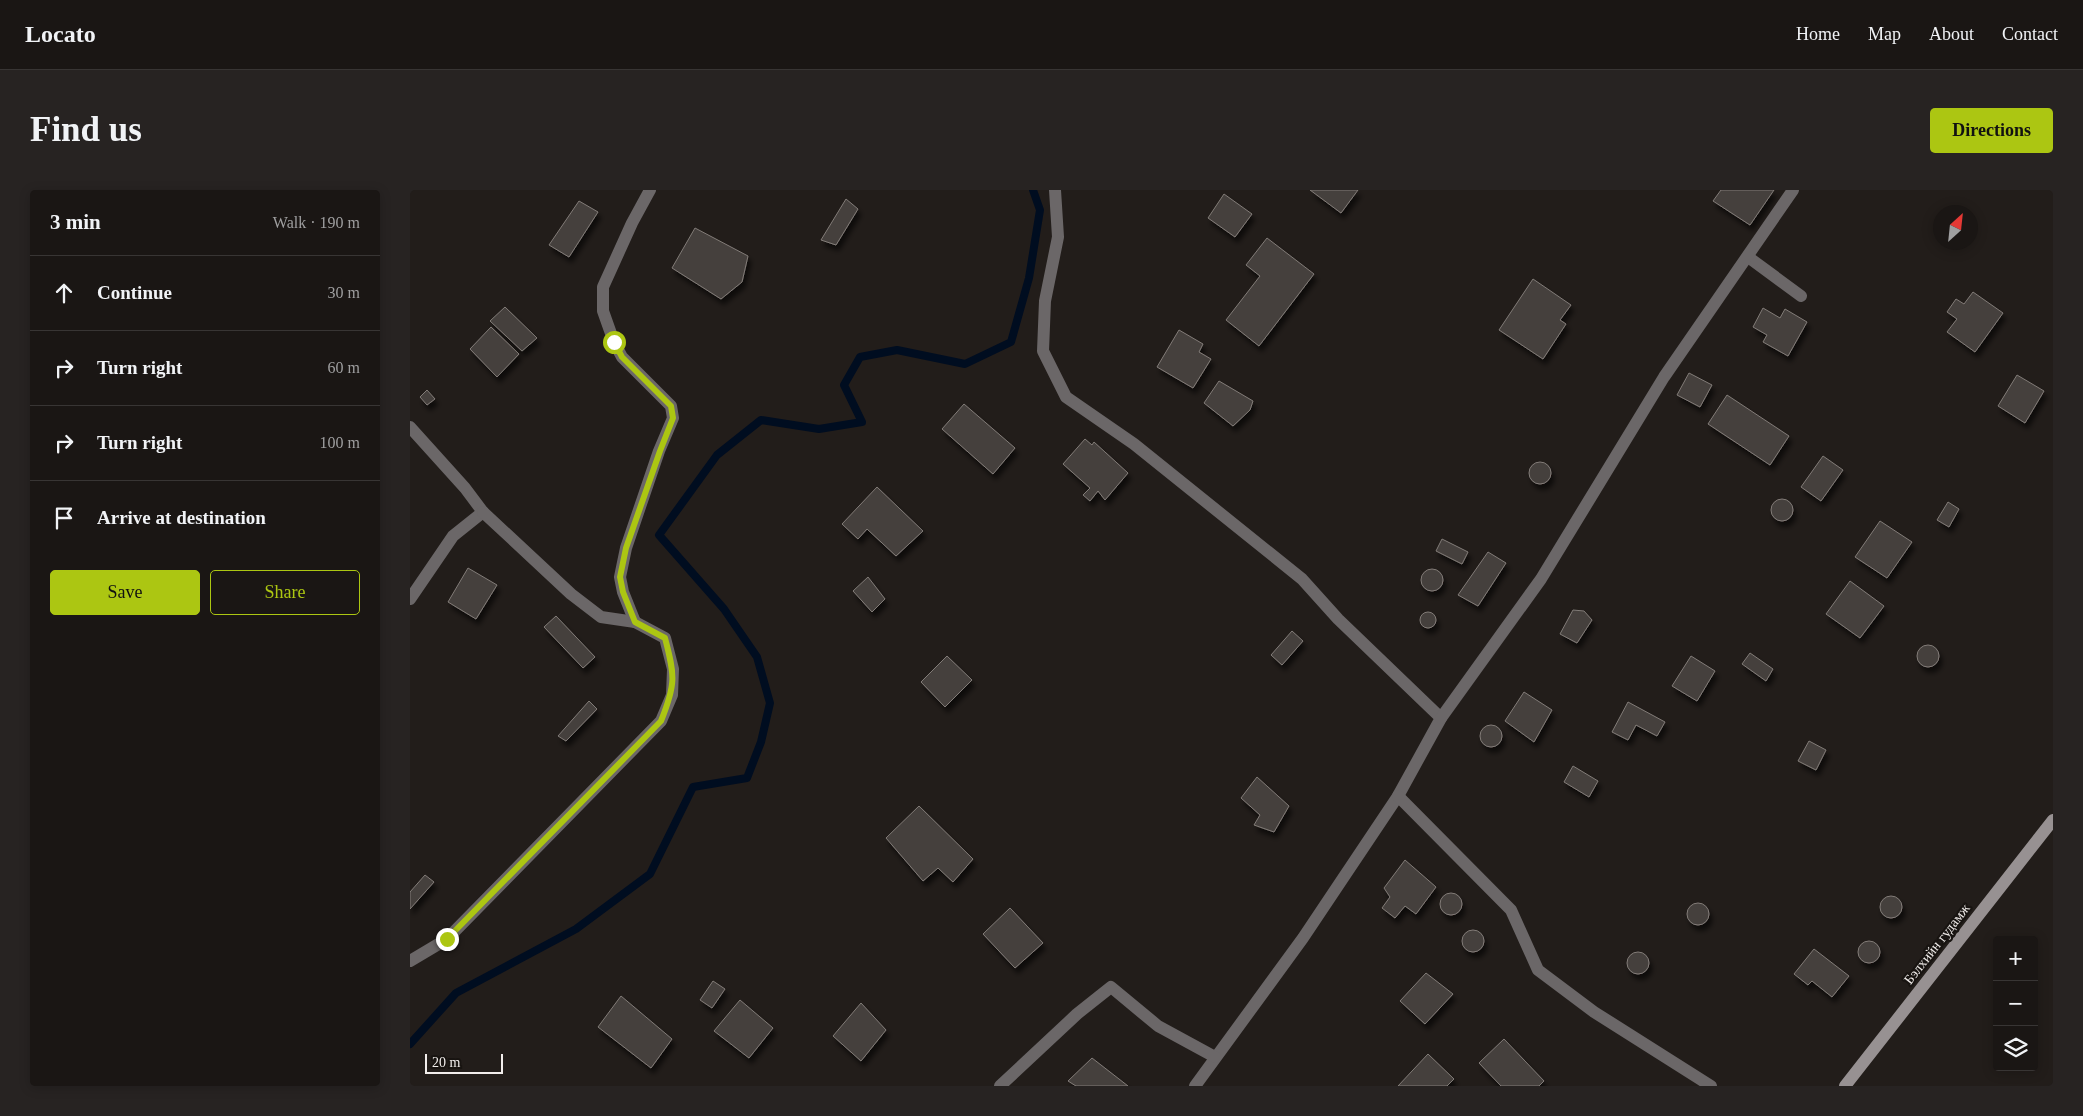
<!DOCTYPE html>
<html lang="en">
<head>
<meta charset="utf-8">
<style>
	body { margin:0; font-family:Georgia,serif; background:#272322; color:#f1f3f6 }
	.controls { position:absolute; right:15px; bottom:15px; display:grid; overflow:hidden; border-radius:5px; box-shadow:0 2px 12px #0003 }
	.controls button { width:45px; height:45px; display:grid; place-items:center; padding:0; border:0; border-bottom:1px solid #383534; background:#1a1614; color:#f1f3f6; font:25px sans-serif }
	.compass { position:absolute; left:1523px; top:15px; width:45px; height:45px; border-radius:50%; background:#1a1614; box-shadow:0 2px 12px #0003; rotate:27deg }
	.scale { position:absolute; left:15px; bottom:12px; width:78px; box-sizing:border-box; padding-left:5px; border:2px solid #f1edeb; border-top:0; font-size:14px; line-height:18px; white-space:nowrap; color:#f1edeb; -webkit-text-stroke:4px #181411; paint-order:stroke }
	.stop { position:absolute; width:15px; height:15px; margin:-11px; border:4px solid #acc612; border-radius:50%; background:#fff }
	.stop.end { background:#acc612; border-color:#fff; box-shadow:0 1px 5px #0008 }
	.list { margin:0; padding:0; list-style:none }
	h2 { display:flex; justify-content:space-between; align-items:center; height:65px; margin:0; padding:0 20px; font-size:21px }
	h2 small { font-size:16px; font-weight:400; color:#9f9fa0 }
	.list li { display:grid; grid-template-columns:32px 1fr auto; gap:15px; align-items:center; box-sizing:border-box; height:75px; padding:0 20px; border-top:1px solid #383534 }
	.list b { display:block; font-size:19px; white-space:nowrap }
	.list em { font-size:16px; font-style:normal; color:#9f9fa0 }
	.actions { display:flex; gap:10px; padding:15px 20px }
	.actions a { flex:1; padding:11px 0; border:1px solid #acc612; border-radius:5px; text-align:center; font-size:18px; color:#acc612 }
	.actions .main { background:#acc612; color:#111 }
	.icon { flex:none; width:28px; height:28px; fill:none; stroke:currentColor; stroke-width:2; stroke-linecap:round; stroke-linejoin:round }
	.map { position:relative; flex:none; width:1643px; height:896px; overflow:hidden; border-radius:5px }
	header { display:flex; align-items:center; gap:30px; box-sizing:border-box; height:70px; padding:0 25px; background:#1a1614; border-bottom:1px solid #383534 }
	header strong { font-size:24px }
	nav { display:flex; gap:28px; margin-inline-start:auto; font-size:18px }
	.intro { display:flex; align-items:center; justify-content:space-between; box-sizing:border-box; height:120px; padding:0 30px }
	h1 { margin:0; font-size:35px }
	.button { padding:12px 22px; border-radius:5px; background:#acc612; color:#111; font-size:18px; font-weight:700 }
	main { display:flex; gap:30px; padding:0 30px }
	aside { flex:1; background:#1a1614; border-radius:5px; box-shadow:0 2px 12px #0003 }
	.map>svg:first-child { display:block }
</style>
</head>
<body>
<header>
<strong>Locato</strong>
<nav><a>Home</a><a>Map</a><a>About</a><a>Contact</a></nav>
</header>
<div class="intro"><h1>Find us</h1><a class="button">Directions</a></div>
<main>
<aside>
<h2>3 min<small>Walk · 190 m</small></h2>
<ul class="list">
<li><svg class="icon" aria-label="ahead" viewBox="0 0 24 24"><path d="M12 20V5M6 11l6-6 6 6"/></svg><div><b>Continue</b></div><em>30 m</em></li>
<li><svg class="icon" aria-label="right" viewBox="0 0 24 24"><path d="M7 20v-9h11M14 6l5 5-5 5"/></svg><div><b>Turn right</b></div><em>60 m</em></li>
<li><svg class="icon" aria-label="right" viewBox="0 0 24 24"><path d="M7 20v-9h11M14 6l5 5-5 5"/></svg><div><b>Turn right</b></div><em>100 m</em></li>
<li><svg class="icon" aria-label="arrive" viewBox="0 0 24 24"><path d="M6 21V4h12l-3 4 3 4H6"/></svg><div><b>Arrive at destination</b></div></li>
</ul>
<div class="actions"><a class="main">Save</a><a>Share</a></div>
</aside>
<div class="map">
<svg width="1643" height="896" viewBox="0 0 1643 896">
	<defs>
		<filter id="shadow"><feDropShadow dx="3" dy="5.5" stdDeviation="2.5" flood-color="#0009"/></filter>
	</defs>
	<rect width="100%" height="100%" fill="#221d1a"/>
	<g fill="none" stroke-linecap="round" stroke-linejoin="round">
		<!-- stream -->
		<polyline stroke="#000d20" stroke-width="8" points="0,854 46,803 166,739 240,684 283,597 337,588 351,552 360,513 347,467 314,419 249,345 307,265 351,230 409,239 452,232 434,195 450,167 487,160 555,174 601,152 619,88 630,20 623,0"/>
	</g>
	<!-- building -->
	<g fill="#443f3c" stroke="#827c78" filter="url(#shadow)">
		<polygon points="900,0 948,0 931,23"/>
		<polygon points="1311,0 1364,0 1340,35 1303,11"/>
		<polygon points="814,4 842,24 825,47 798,28"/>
		<polygon points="436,9 448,19 426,55 411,50"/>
		<polygon points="169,11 188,22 159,67 139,55"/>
		<polygon points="285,38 338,66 332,92 311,109 262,78"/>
		<polygon points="857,48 904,84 849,156 816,130 850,86 836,75"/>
		<polygon points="1123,89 1161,115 1150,130 1156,134 1133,169 1089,140"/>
		<polygon points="1563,102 1593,123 1565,162 1537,142 1547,129 1537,122 1546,109 1554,114"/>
		<polygon points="95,117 127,148 112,161 80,131"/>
		<polygon points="1353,118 1370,128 1375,119 1397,132 1378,166 1353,152 1357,145 1343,137"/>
		<polygon points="81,137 109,164 87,187 60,159"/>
		<polygon points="769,140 793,154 789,162 801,169 783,198 747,177"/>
		<polygon points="1279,183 1302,195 1290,217 1267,205"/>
		<polygon points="1607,185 1634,201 1615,233 1588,216"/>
		<polygon points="809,191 843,211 840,220 823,236 794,213"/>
		<polygon points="17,200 25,209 17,215 10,207"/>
		<polygon points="1317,205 1379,246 1360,275 1298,234"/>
		<polygon points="554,214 605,258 583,284 532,239"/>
		<polygon points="675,249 682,255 684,252 718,283 695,310 688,301 680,311 673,305 680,298 653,274"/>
		<polygon points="1413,266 1433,280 1411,311 1391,297"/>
		<circle cx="1130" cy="283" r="11"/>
		<polygon points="467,297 513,341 486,366 457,339 448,349 432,334"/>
		<circle cx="1372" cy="320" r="11"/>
		<polygon points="1538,312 1549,319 1539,337 1527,330"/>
		<polygon points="1470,331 1502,352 1477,388 1445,367"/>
		<polygon points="1032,349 1058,362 1052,374 1026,361"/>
		<polygon points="1078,362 1096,373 1068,416 1048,405"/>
		<polygon points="58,378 87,395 66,429 38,412"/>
		<circle cx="1022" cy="390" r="11"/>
		<polygon points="458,387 475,409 462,422 443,401"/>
		<polygon points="1440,391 1474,416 1450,448 1416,424"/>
		<polygon points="1163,420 1174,421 1182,430 1167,453 1150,444"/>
		<circle cx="1018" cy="430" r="8"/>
		<polygon points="146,426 185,467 173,478 134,437"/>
		<polygon points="882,441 893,451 872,475 861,465"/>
		<circle cx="1518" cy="466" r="11"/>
		<polygon points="1340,463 1363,479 1356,491 1332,474"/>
		<polygon points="537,466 562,490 535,517 511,492"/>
		<polygon points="1281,466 1305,481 1287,511 1262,496"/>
		<polygon points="1114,502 1142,520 1124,552 1095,531"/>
		<polygon points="179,511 187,519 156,551 148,546"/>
		<polygon points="1218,512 1255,532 1247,546 1226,535 1218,550 1202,542"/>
		<circle cx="1081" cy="546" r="11"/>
		<polygon points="1399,551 1416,560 1406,580 1388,571"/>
		<polygon points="1163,576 1188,591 1179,607 1154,592"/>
		<polygon points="847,587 879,616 864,642 844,635 850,625 831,608"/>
		<polygon points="509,616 563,669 543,692 528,678 513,691 476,648"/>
		<polygon points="995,670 1026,697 1006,724 995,716 985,728 972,718 980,707 974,698"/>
		<polygon points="15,685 24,692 0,719 0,702"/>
		<circle cx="1041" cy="714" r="11"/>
		<circle cx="1481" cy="717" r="11"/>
		<circle cx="1288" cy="724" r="11"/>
		<polygon points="600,718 633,753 605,778 573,744"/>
		<circle cx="1063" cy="751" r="11"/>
		<circle cx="1459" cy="762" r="11"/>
		<polygon points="1404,759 1439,786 1422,807 1402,791 1398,795 1384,784"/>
		<circle cx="1228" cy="773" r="11"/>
		<polygon points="1016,783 1043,804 1015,834 990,811"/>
		<polygon points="303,791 315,799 302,818 290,810"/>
		<polygon points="211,806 262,849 241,878 188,837"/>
		<polygon points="330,810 363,838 339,868 304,841"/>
		<polygon points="451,813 476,840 451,871 423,846"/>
		<polygon points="1094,849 1134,891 1129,896 1091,896 1069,873"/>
		<polygon points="1018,864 1044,889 1037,896 988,896"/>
		<polygon points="682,868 718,896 666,896 658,891"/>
	</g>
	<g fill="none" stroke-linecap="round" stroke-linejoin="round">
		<!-- street -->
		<g stroke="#6b6768" stroke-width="12">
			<polyline points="645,0 648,47 635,111 633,161 656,207 724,254 892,389 928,429 1031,528 988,606 893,748 785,896"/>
			<polyline points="1338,67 1391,106"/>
			<polyline points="0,237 55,298 73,322 43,346 0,409"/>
			<polyline points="225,432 213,402 210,387 216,358 249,261 263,228 261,216 212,167 204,152 193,121 193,97 222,33 240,0"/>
			<polyline points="1031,528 1131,389 1254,187 1383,0"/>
			<polyline points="988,606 1101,720 1128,780 1184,822 1301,896"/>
			<polyline points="0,771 37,749 251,531 262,505 263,479 255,448 225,432 191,427 161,404 73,322"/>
			<polyline points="590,896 667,824 701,797 748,836 805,867"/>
		</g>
		<!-- secondary -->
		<polyline stroke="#979192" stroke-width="12" points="1435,896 1643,630"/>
	</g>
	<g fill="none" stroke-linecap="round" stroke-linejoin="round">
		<!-- route -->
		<path stroke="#acc612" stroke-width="6" d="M37 749 251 531C266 494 265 486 255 448L225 432 213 402 210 387 216 358 250 261 263 228 261 216 212 167 204 152"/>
	</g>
	<g text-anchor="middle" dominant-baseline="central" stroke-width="4.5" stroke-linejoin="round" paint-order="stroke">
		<!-- street labels -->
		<g font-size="14" fill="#f1edeb" stroke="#181411">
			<text transform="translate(1527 754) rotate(-52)">Бэлхийн гудамж</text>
		</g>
	</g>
</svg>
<div class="controls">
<button>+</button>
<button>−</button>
<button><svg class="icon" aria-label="layers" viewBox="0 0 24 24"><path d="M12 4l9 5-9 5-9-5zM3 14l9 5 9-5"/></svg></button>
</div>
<svg class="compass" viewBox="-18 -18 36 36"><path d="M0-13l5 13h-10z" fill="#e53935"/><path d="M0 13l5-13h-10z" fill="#9f9fa0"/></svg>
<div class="scale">20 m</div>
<div class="stop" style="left:204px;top:152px"></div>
<div class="stop end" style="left:37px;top:749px"></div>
</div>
</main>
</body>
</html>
